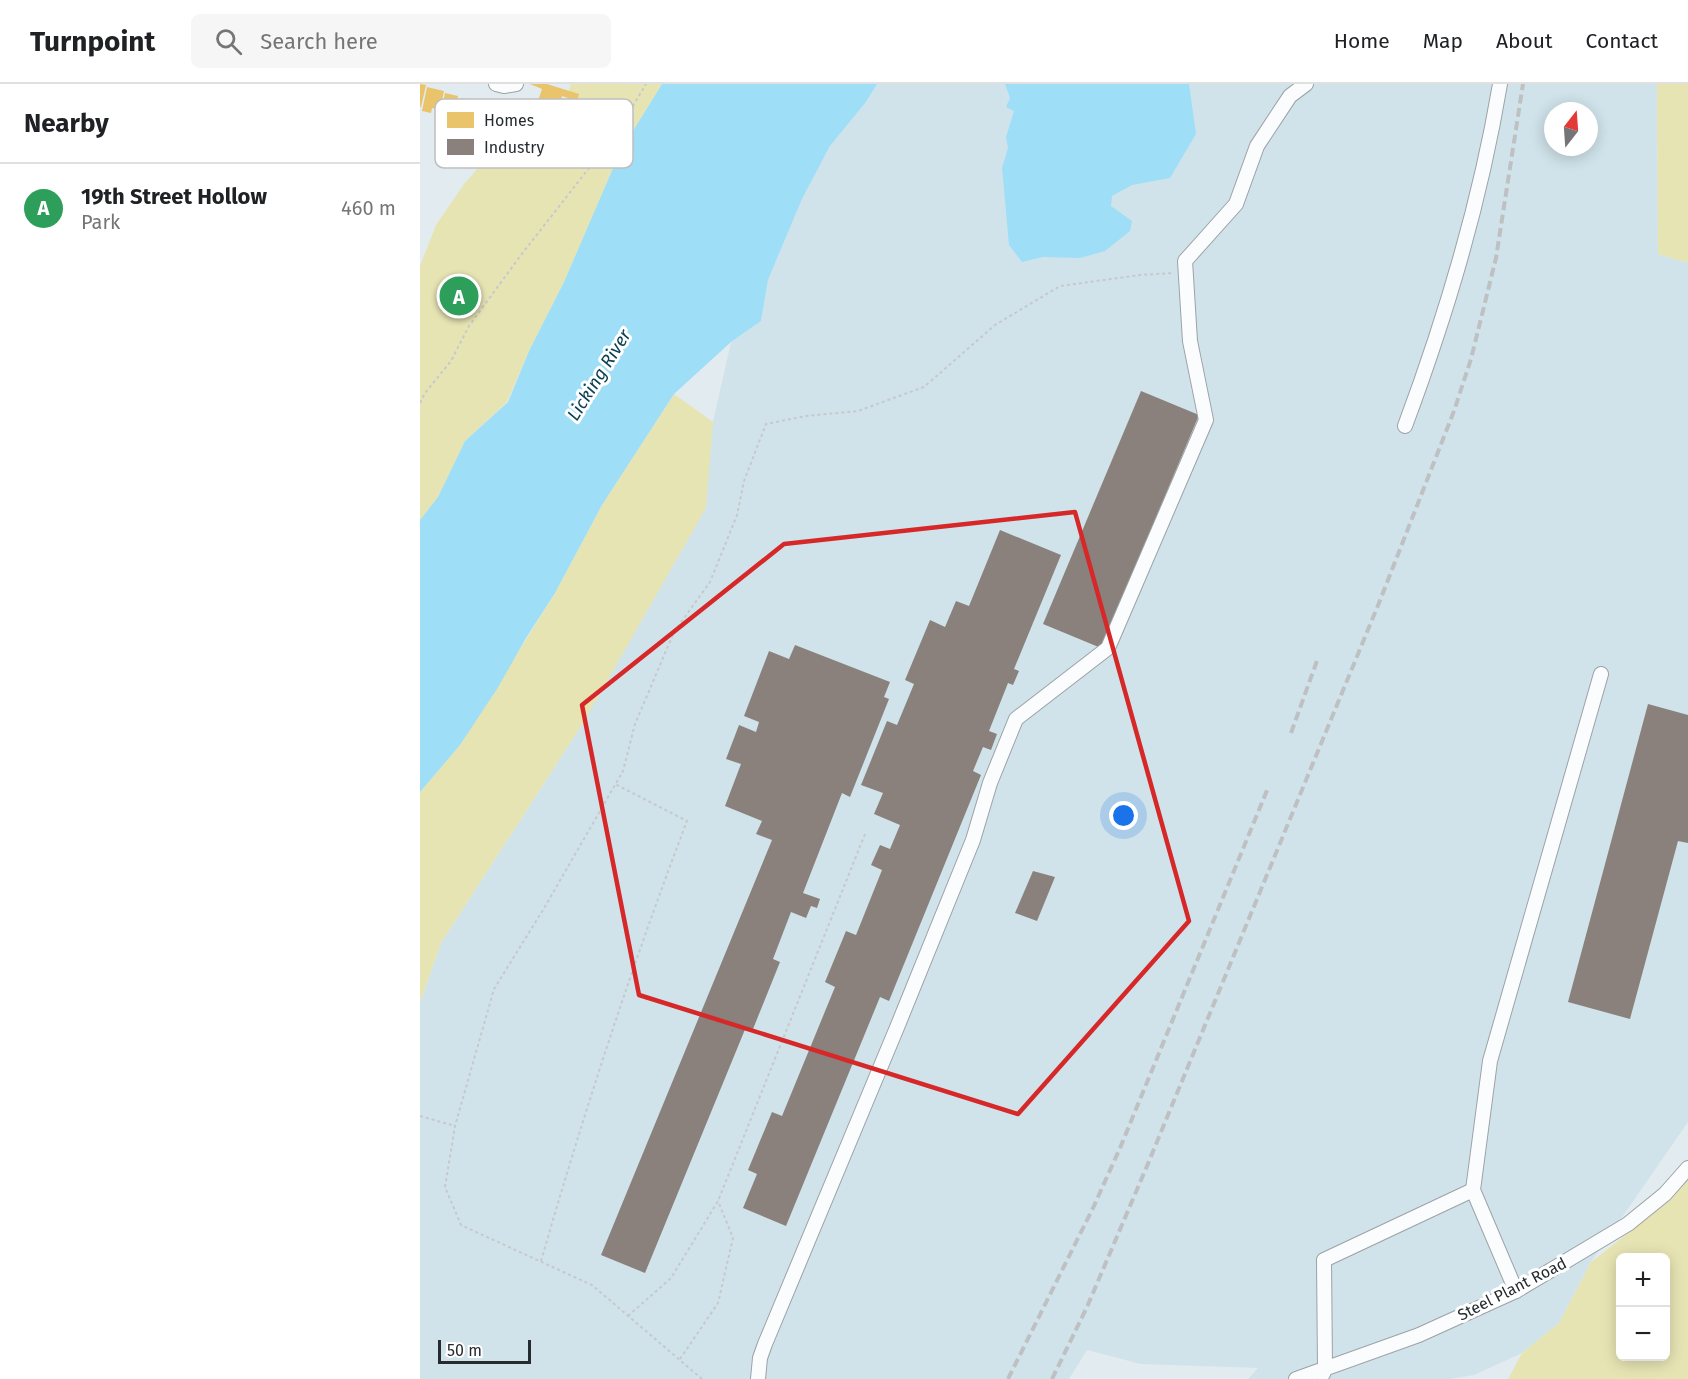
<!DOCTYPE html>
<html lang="en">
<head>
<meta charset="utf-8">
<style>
	body { margin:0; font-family:"Fira Sans",sans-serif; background:#f6f6f6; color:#202124 }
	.controls { position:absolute; right:18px; bottom:18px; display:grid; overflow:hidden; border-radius:9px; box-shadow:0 3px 15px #0003 }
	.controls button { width:54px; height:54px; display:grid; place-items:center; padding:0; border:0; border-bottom:2px solid #e0e0e0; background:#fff; color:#202124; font:30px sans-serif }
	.compass { position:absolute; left:1124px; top:18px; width:54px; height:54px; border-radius:50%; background:#fff; box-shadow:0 3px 15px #0003; rotate:17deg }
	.scale { position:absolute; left:18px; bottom:15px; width:93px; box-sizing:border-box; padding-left:6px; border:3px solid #252b2e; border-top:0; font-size:16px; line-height:21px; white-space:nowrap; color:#252b2e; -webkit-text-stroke:4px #fff; paint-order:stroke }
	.you { position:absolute; left:704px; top:732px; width:21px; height:21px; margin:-15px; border:4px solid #fff; border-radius:50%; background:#1a73e8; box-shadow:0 0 0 9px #1a73e833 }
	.badge { display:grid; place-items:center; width:39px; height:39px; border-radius:50%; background:#676e72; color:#fff; font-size:20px; font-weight:700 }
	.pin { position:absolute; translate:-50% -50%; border:3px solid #fff; box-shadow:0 2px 6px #0006 }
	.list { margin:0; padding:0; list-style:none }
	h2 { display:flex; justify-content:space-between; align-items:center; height:78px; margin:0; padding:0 24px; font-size:26px }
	h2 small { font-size:20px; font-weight:400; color:#757577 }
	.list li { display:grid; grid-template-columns:39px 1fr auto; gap:18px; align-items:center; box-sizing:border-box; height:90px; padding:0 24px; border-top:2px solid #e0e0e0 }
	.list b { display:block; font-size:22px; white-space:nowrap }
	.list p { margin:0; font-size:20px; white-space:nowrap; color:#757577 }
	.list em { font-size:20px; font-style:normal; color:#757577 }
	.icon { flex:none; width:33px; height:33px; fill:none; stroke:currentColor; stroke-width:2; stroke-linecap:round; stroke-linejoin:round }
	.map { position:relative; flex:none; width:1268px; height:1295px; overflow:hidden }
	header { display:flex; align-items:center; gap:36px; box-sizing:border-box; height:84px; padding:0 30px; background:#fff; border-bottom:2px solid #e0e0e0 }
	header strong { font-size:28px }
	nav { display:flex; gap:33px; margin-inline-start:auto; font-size:21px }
	.search { width:420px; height:54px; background:#f6f6f6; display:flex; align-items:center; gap:15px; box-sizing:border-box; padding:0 21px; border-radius:9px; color:#757577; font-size:22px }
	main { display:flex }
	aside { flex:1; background:#fff }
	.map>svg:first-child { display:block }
</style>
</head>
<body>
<header>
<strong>Turnpoint</strong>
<div class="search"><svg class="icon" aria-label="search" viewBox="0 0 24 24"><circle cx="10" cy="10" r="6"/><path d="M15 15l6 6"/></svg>Search here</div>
<nav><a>Home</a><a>Map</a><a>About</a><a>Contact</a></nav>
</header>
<main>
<aside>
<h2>Nearby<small></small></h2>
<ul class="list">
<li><span class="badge" style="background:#2e9e5b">A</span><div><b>19th Street Hollow</b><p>Park</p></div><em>460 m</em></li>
</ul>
</aside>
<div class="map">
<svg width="1268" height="1295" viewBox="0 0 1268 1295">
	<rect width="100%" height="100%" fill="#e2ebef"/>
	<!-- built -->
	<path fill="#d0e3ea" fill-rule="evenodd" d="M457 0H1237L1238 170 1268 179V1038L1171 1178 1139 1239 1102 1269 1054 1291 1030 1295H828L838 1284 721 1280 667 1266 649 1295H0V919L21 859 163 639 293 338 311 258 341 237 348 196 382 115 410 62 446 18ZM1133 27H1169V63H1133Z"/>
	<!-- green -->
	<g fill="#e7e4b4" fill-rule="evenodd">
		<polygon points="151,0 242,0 200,68 144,198 109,267 87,318 45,357 18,413 0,436 0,182 16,141 44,100 67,74 76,48 95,52 100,37 117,30 138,36"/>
		<polygon points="1237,0 1268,0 1268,179 1238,170"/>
		<polygon points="254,310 293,338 286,424 163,639 21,859 0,919 0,708 40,661 135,509 182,421"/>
		<path d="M1268 1091V1295H1088L1102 1269 1139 1239 1171 1178 1245 1120ZM1200 1174H1246V1272H1200Z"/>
	</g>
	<!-- water -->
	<g fill="#9fdef7">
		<polygon points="242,0 457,0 446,18 410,62 382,115 348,196 341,237 311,258 254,310 182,421 135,509 106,554 77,605 40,661 0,708 0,436 18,413 45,357 88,318 109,267 144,198 200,68"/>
		<polygon points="585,0 769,0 776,50 750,94 712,101 692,112 691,122 712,137 710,147 685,167 660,174 623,173 602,178 589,161 582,84 588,64 586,53 594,27 586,23 590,14"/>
	</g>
	<!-- homes -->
	<g fill="#e9c46a">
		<polygon points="0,0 6,1 1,23 0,23"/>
		<polygon points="110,0 127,0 159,10 157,17 142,12 141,17 151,20 148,30 138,27 133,37 114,29 122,5"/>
		<polygon points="7,3 24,7 20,26 12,24 11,29 2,27"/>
		<polygon points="25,9 38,12 34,33 30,32 28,41 19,39"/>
		<polygon points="41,14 53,16 49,37 37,35"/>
	</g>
	<!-- industry -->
	<g fill="#8a817c">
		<polygon points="721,307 779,331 681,564 623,540"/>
		<polygon points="580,446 641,471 594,585 599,587 593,601 588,599 569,647 577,650 571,666 563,663 553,687 561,691 469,917 460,913 366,1142 323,1124 337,1090 328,1086 352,1028 362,1032 415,903 405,898 426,847 436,851 462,786 451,781 460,761 470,765 480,741 454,730 463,709 441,701 467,637 477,641 494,600 485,596 510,536 525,543 536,517 549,522"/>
		<polygon points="375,561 470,598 464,613 469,615 430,713 422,709 383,809 400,815 397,824 391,822 386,834 371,828 353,875 360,878 333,945 326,943 225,1189 181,1171 352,756 336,750 342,737 305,722 321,680 306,675 319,641 336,648 339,638 324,632 349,567 369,575"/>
		<polygon points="1228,620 1268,631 1268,759 1258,757 1210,935 1148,918"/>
		<polygon points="613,787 635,793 617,837 595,829"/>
	</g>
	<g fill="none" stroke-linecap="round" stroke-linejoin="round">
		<!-- minor casing -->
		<g stroke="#9ca2a5" stroke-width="16">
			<g id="minor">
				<polyline points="76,0 84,2 96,0"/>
				<path d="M985 342C1027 229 1060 119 1080 0"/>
				<polyline points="1096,1207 1053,1106 1070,977 1181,590"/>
				<polyline points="903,1290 905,1284 904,1176 1053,1106"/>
				<polyline points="338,1295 340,1274 345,1260 478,941 553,756 570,699 596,635 688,564 786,336 770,257 765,177 816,120 837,62 870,12 886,0"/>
				<polyline points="876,1295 999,1251 1096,1207 1208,1140 1245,1110 1268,1084"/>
			</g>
		</g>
		<!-- path -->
		<g stroke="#c6c9cb" stroke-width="2" stroke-dasharray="3 3" stroke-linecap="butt">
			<polyline points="0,319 5,309 31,277 49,242 101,171 198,47 226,0"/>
			<polyline points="0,1032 35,1042"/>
			<path d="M121 1177C164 1028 212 881 267 737L195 700"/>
			<polyline points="208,1232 251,1194 298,1117 445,750"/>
			<polyline points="260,1275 298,1219 313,1154 298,1117"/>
			<polyline points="282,1295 172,1201 41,1141 25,1103 35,1042 74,905 123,826 203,687 215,640 254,548 290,498 317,431 324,397 346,340 386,332 438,327 504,303 575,241 640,202 720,191 754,189"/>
		</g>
		<!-- minor -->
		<use href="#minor" stroke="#fbfcfd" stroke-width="14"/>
		<!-- rail -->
		<g stroke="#bec0c2" stroke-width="4" stroke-dasharray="9 4.5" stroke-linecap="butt">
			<polyline points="871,649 898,574"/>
			<polyline points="588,1295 673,1124 700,1064 848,704"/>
			<polyline points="632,1295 667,1223 727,1082 959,519 1034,327 1051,275 1076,174 1103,0"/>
		</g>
	</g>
	<!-- marked area -->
	<path fill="none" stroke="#d62828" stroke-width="4.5" stroke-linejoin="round" d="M655 428 769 837 598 1030 219 911 162 621 364 460Z"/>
	<g text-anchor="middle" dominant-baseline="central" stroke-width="6" stroke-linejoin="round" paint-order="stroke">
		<!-- street labels -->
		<g font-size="16" fill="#252b2e" stroke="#fff">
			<text transform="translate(1092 1205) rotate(-27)">Steel Plant Road</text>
		</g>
		<!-- water labels -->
		<g font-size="18" font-style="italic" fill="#0c4152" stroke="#fff">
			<text transform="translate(179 291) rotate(-58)">Licking River</text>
		</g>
	</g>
	<!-- legend -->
	<rect x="15" y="15" width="198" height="69" rx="9" fill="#fff" stroke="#bebfc0" stroke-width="1.5"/>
	<rect x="27" y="28" width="27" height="16" fill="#e9c46a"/>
	<rect x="27" y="55" width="27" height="16" fill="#8a817c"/>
	<g font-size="16" fill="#252b2e">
		<text x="64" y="42">Homes</text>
		<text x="64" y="69">Industry</text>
	</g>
</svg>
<div class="controls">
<button>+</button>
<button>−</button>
</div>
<svg class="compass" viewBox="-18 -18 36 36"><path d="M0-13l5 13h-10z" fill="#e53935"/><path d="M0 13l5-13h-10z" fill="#757577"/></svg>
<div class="scale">50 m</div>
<div class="you"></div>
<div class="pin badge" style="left:39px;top:212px;background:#2e9e5b">A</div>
</div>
</main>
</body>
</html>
